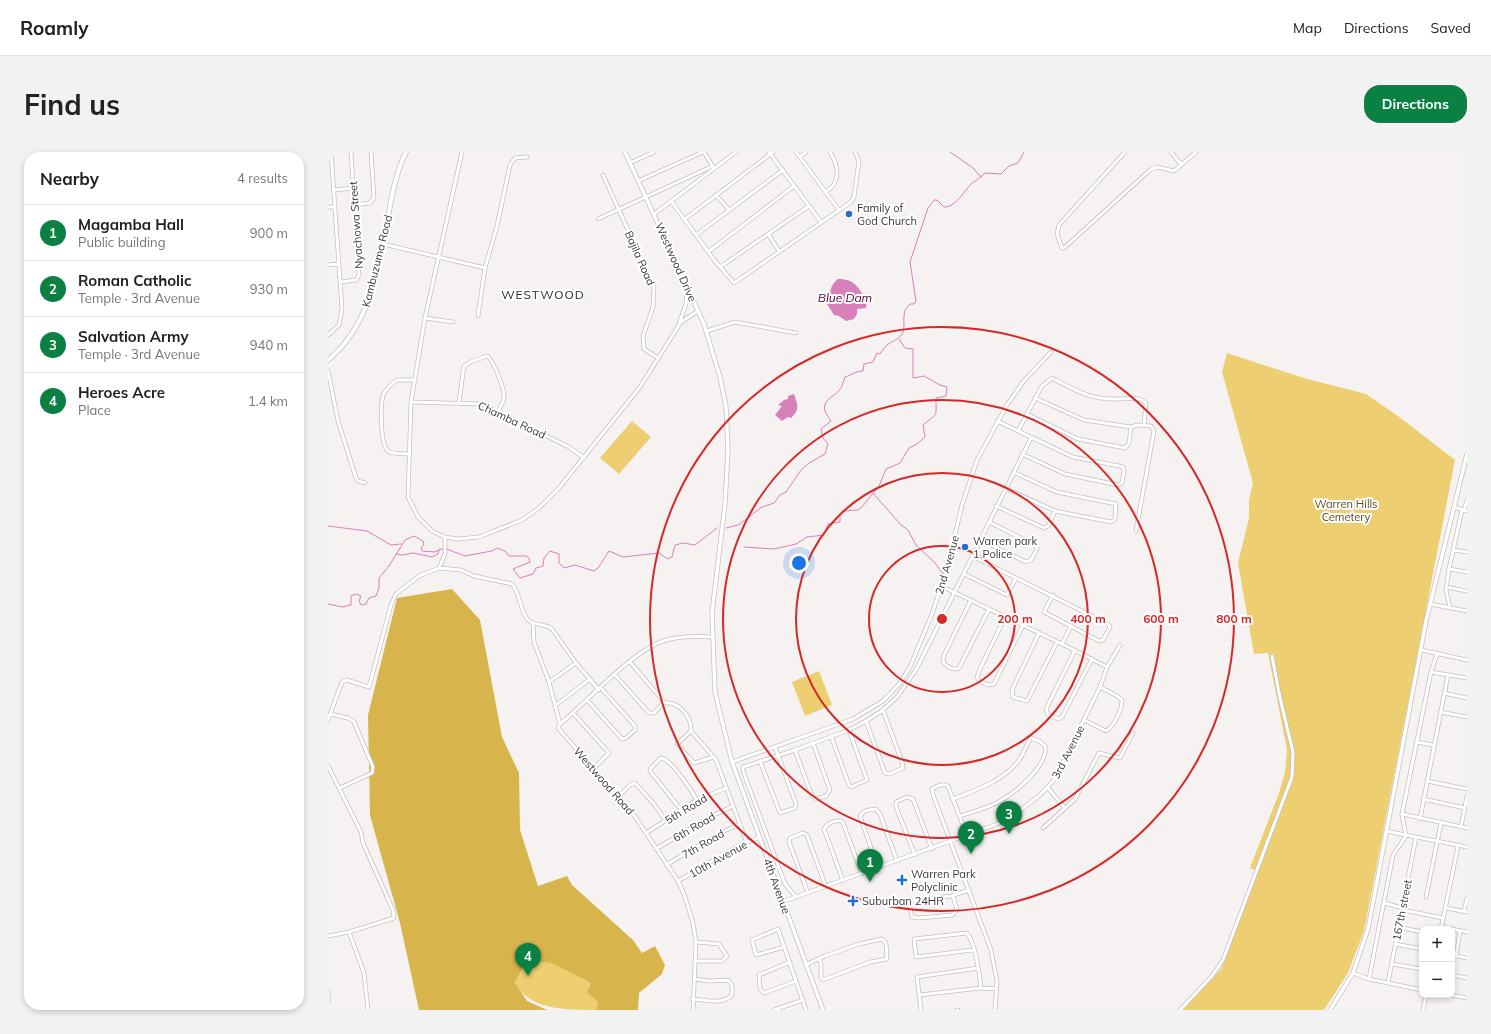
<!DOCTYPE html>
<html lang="en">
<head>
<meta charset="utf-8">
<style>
	body { margin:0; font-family:Mulish,sans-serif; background:#f2f2f2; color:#222 }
	.controls { position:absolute; right:12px; bottom:12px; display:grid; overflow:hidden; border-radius:8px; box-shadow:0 2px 6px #0003 }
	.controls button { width:36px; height:36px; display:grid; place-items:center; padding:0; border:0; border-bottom:1px solid #e0e0e0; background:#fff; color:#222; font:20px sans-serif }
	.you { position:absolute; left:471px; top:411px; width:14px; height:14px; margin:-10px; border:3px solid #fff; border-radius:50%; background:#1a73e8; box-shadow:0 0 0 6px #1a73e833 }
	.badge { display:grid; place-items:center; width:26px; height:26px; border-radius:50%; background:#0b8043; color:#fff; font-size:13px; font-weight:700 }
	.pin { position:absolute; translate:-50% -33px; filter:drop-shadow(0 1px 2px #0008) }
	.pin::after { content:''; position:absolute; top:21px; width:14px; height:12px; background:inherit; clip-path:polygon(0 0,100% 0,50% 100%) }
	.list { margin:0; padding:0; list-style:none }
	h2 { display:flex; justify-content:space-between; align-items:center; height:52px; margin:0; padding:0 16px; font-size:17px }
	h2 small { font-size:13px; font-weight:400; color:#767676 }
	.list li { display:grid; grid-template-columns:26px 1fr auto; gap:12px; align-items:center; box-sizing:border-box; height:56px; padding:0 16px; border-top:1px solid #e0e0e0 }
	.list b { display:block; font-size:15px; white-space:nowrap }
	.list p { margin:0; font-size:13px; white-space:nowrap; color:#767676 }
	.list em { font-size:13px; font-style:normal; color:#767676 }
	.map { position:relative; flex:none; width:1139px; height:858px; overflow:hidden; border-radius:16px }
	header { display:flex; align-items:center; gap:24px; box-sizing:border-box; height:56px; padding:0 20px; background:#fff; border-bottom:1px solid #e0e0e0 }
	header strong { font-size:19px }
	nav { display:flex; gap:22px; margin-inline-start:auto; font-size:14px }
	.intro { display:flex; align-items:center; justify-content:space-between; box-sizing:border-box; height:96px; padding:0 24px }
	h1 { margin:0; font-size:28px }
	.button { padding:10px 18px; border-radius:16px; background:#0b8043; color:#fff; font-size:14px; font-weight:700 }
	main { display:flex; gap:24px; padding:0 24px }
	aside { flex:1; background:#fff; border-radius:16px; box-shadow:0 2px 6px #0003 }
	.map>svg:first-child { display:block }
</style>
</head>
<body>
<header>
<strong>Roamly</strong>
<nav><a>Map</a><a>Directions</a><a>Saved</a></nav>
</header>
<div class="intro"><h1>Find us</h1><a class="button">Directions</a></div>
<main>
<aside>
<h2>Nearby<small>4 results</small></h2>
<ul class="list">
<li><span class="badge">1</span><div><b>Magamba Hall</b><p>Public building</p></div><em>900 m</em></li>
<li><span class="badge">2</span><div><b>Roman Catholic</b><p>Temple · 3rd Avenue</p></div><em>930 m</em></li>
<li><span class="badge">3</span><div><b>Salvation Army</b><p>Temple · 3rd Avenue</p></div><em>940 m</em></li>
<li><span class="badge">4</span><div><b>Heroes Acre</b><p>Place</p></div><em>1.4 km</em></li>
</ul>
</aside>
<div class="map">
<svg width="1139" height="858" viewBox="0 0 1139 858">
	<rect width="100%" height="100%" fill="#f6f2f1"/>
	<!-- green -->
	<g fill="#edce70">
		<polygon points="899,201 979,227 1038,242 1070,264 1127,308 1036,779 1020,821 996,858 854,858 893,817 929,719 922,716 951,641 957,620 959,598 940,501 926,502 910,411 921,366 921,348 925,331 894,220"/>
		<polygon points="304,269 323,285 291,322 272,306"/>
		<polygon points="491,519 504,553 477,564 464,530"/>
		<path d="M206 809 223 811 263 831 270 850 268 858C238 858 201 858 187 831L196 813Z"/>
	</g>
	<!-- forest -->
	<polygon fill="#d7b54c" points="124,437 152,468 174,585 191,621 192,678 210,734 239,724 244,733 305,788 314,801 327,794 337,813 334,822 311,841 310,858 268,858 270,850 259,840 263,831 223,811 206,809 196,813 187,831 199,849 219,858 91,858 72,771 42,663 40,563 69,446"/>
	<!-- water -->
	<g fill="#d780ba">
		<path d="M510 127C528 127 530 136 539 149L538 156 529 157V162L526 167 518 169 511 164 506 163 499 152C501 144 502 132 510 127Z"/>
		<path d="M466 242C469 252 473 257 463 266L460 265 454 269 447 263 454 254 450 253 456 248 460 247V244Z"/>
	</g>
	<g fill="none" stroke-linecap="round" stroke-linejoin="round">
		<!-- stream -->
		<g stroke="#d780ba" stroke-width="1">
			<polyline points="622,0 645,16 653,25"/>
			<polyline points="545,341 573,373 580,378 588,393 607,411 615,422"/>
			<polyline points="0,374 39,379 63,393 73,392"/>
			<path d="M398 376 410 373 434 355 446 351 452 343 458 340 473 318 481 311 497 302 500 292 495 286 493 277 503 269C486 247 507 248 514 234 515 231 516 228 517 225 524 223 528 219 535 219L536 212 545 210 549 201 552 202C554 199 556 196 558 194 563 189 572 188 575 180 578 171 572 160 582 152H586L588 149 582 110 600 56 606 48H609L616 55C627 56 637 38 644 31 649 28 653 25 657 21L673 22 681 14 690 11 696 0"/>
			<path d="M416 395 446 397 468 392 479 385 496 383 500 372 512 370V363L515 359 530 358 534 355 551 334 558 317 572 311 581 296 589 292 597 285 595 273C610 260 608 267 608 246L618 244 619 235 612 233 596 224 585 226V197L577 196 571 187"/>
			<polyline points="68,402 74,403 85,401 104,405 110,402 111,397"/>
			<polyline points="0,452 14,455 23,453 23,444 28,442 33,444 31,449 33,453 38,452 41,446 48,444 51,436 51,426 61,414 77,388 86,384 95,389 96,392 93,396 94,399 107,400 116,396 137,404 164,399 169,396 177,399 181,404 198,404 201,406 202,410 185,417 192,426 205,422 208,416 215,414 216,406 222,399 231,402 231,411 236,416 247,413 266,419 270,416 281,399 295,405 331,401 340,407 344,405 347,393 355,391 367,393 389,376"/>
		</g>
		<!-- minor casing -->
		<g stroke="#c3c0bf" stroke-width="4.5">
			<g id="minor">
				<polyline points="134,0 97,166 83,250 80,345 90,365 104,379 117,385 130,387 151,385 194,368 211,356 231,336 312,235 353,170 370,159"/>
				<polyline points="376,0 385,15"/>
				<polyline points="441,0 493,70"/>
				<polyline points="468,0 511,58"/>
				<polyline points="797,0 731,73 729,82 734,96 736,96 822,18 829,15 846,19 868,0"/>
				<polyline points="843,0 852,11 855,11"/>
				<polyline points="472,5 478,0"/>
				<polyline points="302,11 326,0"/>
				<polyline points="275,23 326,135 325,155 315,184 316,197 330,206"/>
				<polyline points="310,29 375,0"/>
				<polyline points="6,38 25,36"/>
				<path d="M498 40C513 30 511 14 502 0"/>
				<polyline points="388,43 401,58"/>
				<polyline points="343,49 387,109 406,131 523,50 526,45 531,9 527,0"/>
				<polyline points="26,53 42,51 46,46 43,0"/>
				<polyline points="0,55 7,55"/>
				<polyline points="326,62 408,0"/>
				<polyline points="270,67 385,14"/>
				<polyline points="357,67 445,0"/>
				<polyline points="440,82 451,99"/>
				<polyline points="368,83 455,18"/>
				<polyline points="55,92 157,116"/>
				<polyline points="380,100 466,34"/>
				<polyline points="0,113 10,112"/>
				<polyline points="392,115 481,54"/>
				<polyline points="12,130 28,128 31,123 23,0"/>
				<polyline points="150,164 157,116 169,74 182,13 187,6 199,5"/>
				<polyline points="97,166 125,170"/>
				<polyline points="351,172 358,152 359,135"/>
				<polyline points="379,179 407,170 468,181"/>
				<polyline points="0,183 11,173 14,157 3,0"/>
				<polyline points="0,219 10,269 28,326 30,329 37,331"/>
				<polyline points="83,250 153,252 241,295 256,306"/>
				<path d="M131 250 136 214 142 210 159 204C165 207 177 238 176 245 176 250 172 255 170 260"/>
				<polyline points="699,262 750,287 797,296 801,291 803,275 756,268 707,246"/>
				<polyline points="669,269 745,305 791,314 795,315 796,319 794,331 790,333 737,322 694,302"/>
				<polyline points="803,275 809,273 823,274 826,279 808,379"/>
				<path d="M690 279 714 234 724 226C745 237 761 247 785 247 796 248 810 243 818 251L816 273"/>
				<path d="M82 302C76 301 65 303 60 299 52 293 52 250 56 241 59 236 65 231 69 228H85"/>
				<polyline points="677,336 727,359 783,370 787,367 788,352 729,340 685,320"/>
				<polyline points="668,354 716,376 720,374 727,359"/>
				<polyline points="1126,355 1139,359"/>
				<polyline points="1136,359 1139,348"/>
				<polyline points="652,388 698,410 703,408 709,397 707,393 661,370"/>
				<polyline points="1125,398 1139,400"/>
				<polyline points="644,404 780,472 782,475 775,488 771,489 716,460 725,443"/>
				<polyline points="111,416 117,402 117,385"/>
				<polyline points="1121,417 1134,358"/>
				<polyline points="636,422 679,443 688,426"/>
				<polyline points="613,434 734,492 779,515"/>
				<polyline points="1118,435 1139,439"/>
				<path d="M643 448 616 503 615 509C617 514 626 519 631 516L661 457"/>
				<polyline points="1102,452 1139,459"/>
				<polyline points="1122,456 1118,438 1121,417 1139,420"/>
				<polyline points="677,465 652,517 649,525 651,529 660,533 666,532 695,473"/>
				<polyline points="205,471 206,490 221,530 232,572"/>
				<polyline points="711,481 684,538 685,545 699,549 729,490"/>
				<polyline points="734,492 743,474"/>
				<polyline points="747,498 718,557 720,563 731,567 734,565 764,507"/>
				<polyline points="1093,498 1139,508"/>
				<polyline points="1103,520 1139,526"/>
				<polyline points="287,523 321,561 326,561 336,550 302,510"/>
				<polyline points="221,530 248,511"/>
				<polyline points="1116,541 1139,546"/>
				<polyline points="260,549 294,587 298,586 307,578 307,574 273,536"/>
				<path d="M336 551C351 549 364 565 363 579"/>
				<polyline points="228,553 262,527"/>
				<polyline points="1112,560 1139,565"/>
				<polyline points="245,561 281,601 266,616"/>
				<polyline points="2,562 20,566 26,570 45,615 44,621 12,636"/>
				<path d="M0 568 14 530 19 528 41 535 63 453 68 442 91 424 111 416 133 418 146 424 184 432C193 442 191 458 200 468 206 474 217 471 224 477L248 511 271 538"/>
				<path d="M756 568 778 579C786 575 794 557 794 548L789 544 772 535"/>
				<polyline points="538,569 557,621 561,622 575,616 574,610 555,558"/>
				<polyline points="503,584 521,633 523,635 539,628 521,578"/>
				<polyline points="1088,590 1105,593"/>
				<polyline points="467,598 484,644 488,647 498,644 502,638 485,591"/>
				<polyline points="386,605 366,611 349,592 363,579 388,608 419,691"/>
				<polyline points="432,609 452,661 467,656 468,652 447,595"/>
				<polyline points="404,610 525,567 555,549 572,531 582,515 604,462 619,417 634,353 649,308 679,253 695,230 723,200"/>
				<polyline points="0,614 33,680 35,691 65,758 66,766 21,780 0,784"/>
				<polyline points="1099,629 1139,637"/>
				<polyline points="720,636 737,656"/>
				<polyline points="291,644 302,633 307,631 326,652 338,669"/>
				<path d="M625 647C648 638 676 629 691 608 696 602 698 593 703 586L711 589 717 594C721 613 687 641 672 649 660 656 645 660 632 664"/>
				<polyline points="1095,647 1137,656"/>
				<path d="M354 659 322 619 323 616 333 606C343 607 363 638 369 648"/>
				<polyline points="1074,662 1103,520 1109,502"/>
				<polyline points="1092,667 1120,523"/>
				<polyline points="1133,675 1139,644"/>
				<polyline points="715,676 747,647 771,601 792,606 805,581"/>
				<polyline points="1058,679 1139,695"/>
				<polyline points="318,681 369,648 398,636"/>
				<path d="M639 684 620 634C615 631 609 634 604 637L605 643 663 798 669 829 667 858"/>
				<polyline points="328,697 380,666 405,654"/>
				<polyline points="587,703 568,655 568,650 579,645 585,647 604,697"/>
				<polyline points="338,713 392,681 412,672"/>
				<path d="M550 716 532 664C534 659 542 657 548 657L552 662 569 709"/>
				<polyline points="350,729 408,695 432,685"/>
				<path d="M515 729 496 677C499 671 507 668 513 669L515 671 534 722"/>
				<polyline points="480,741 461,690 462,686 475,681 479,683 498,735"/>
				<polyline points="625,744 629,758 624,763 591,766 584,765 581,751 584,749 623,744 641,738"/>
				<polyline points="468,745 457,732 415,619 415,615 467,598 521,578 538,569 555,558 569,545 588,518 703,286"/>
				<polyline points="1098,745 1113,671"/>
				<polyline points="454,750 680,668 712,643 726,628 772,535 779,515 792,493"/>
				<polyline points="1056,751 1071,755 1080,759 1115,766"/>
				<polyline points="1118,756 1139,760"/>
				<polyline points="1136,759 1139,746"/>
				<polyline points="1070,775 1094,780"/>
				<polyline points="1114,775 1123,777"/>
				<polyline points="1113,777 1130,694"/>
				<polyline points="1124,777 1139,780"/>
				<polyline points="21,780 36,821 40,858"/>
				<polyline points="1067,792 1094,797"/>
				<polyline points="456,795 428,803 424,788 450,777 478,858"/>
				<path d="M645 798 588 805 586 787 639 781C648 793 651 820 653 836"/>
				<polyline points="1124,803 1139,806"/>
				<polyline points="1128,804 1132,779"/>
				<polyline points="367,809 394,809 399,804 391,792 368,790"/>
				<polyline points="462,810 431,823 432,837 436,841 468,829"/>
				<polyline points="1064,812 1094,817"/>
				<path d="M478 813C484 809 491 807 497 804L531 792 554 787 558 791 559 807 542 810 495 828 493 826V812L491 807"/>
				<polyline points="1025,821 1041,827 1094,838"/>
				<polyline points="1124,823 1139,826"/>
				<polyline points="1041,827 1065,703 1078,684 1074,662 1139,676"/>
				<polyline points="1060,831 1088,685"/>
				<polyline points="0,840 1,858"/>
				<polyline points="591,843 653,836 669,837"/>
				<polyline points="1123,843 1139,846"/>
				<path d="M364 847C376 848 396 853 404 843V833L400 828 382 829 366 827"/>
				<path d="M365 858 368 790 365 771 356 742 350 729 306 663 230 576 232 572C260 549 303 500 335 489 351 484 368 484 384 485"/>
				<polyline points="446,858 475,848"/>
				<polyline points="593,858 589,825 650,816"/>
				<polyline points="629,858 630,858"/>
				<polyline points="852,858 884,824 895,808 964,625 965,600 952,546 944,504"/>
				<polyline points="1095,858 1098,843"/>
			</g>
		</g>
		<!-- tertiary casing -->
		<g stroke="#c3c0bf" stroke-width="5">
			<g id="tertiary">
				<polyline points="297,0 376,172 392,225 398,255 400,298 397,352 384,461 387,540 404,610 495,858"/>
				<polyline points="1002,858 1025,821 1040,777 1098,469 1139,302"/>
			</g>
		</g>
		<!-- secondary casing -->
		<g stroke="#c3c0bf" stroke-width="5.5">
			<path id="secondary" d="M0 208C42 174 51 115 60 65 64 43 68 20 78 0"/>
		</g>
		<!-- minor -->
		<use href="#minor" stroke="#fff" stroke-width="3"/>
		<!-- tertiary -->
		<use href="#tertiary" stroke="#fff" stroke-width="3.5"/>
		<!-- secondary -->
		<use href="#secondary" stroke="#fff" stroke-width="4"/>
	</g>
	<!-- distance rings -->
	<g fill="none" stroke="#d62828" stroke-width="2">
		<circle cx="614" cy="467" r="73"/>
		<circle cx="614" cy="467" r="146"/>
		<circle cx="614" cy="467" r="219"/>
		<circle cx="614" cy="467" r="292"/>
	</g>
	<!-- markers -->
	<g fill="#236dd8" stroke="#fff" stroke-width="1.5">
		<circle cx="521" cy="62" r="4"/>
		<circle cx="637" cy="395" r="4"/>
		<path d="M572 722h4v4h4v4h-4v4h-4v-4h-4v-4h4z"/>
		<path d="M523 743h4v4h4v4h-4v4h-4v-4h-4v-4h4z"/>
	</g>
	<g text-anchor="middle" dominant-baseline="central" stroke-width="4" stroke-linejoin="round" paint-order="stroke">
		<!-- poi labels -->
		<g font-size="11" fill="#3b3939" stroke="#fff" text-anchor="start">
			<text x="529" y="56">Family of<tspan x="529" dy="13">God Church</tspan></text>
			<text x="645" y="389">Warren park<tspan x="645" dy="13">1 Police</tspan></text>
			<text x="583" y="722">Warren Park<tspan x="583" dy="13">Polyclinic</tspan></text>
			<text x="534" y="749">Suburban 24HR</text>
		</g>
		<!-- street labels -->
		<g font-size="11" fill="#3b3939" stroke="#fff">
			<text transform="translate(28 73) rotate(-94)">Nyachowa Street</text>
			<text transform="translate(312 106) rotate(66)">Bajila Road</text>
			<text transform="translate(49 109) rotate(-76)">Kambuzuma Road</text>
			<text transform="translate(348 110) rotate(66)">Westwood Drive</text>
			<text transform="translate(184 268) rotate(25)">Chamba Road</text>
			<text transform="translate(619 413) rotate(-74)">2nd Avenue</text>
			<text transform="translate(740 600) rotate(-63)">3rd Avenue</text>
			<text transform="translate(276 629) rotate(49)">Westwood Road</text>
			<text transform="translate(358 657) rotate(-31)">5th Road</text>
			<text transform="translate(366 675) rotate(-30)">6th Road</text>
			<text transform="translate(375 692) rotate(-30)">7th Road</text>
			<text transform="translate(390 707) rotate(-29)">10th Avenue</text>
			<text transform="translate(449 734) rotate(70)">4th Avenue</text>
			<text transform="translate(1074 758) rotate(-79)">167th street</text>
		</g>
		<!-- park labels -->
		<g font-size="11" fill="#5a4c21" stroke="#fff">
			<text x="1018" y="352">Warren Hills<tspan x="1018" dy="13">Cemetery</tspan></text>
		</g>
		<!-- neighbourhood labels -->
		<g font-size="12" letter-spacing="1" fill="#2e2b2a" stroke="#fff">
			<text x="215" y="142">WESTWOOD</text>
		</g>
		<!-- water labels -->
		<g font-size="12" font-style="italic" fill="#4e003b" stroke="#fff">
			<text x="517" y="145">Blue Dam</text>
		</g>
	</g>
	<circle cx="614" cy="467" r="6" fill="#d62828" stroke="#fff" stroke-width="2"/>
	<g font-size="12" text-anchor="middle" font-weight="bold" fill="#d62828" stroke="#fff" stroke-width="4" stroke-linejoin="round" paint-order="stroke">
		<text x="687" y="471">200 m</text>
		<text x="760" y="471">400 m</text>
		<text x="833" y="471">600 m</text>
		<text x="906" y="471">800 m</text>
	</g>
</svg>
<div class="controls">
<button>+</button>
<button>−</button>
</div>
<div class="you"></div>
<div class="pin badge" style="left:542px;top:730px">1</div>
<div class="pin badge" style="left:643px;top:702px">2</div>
<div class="pin badge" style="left:681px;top:682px">3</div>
<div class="pin badge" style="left:200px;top:824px">4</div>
</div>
</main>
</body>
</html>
